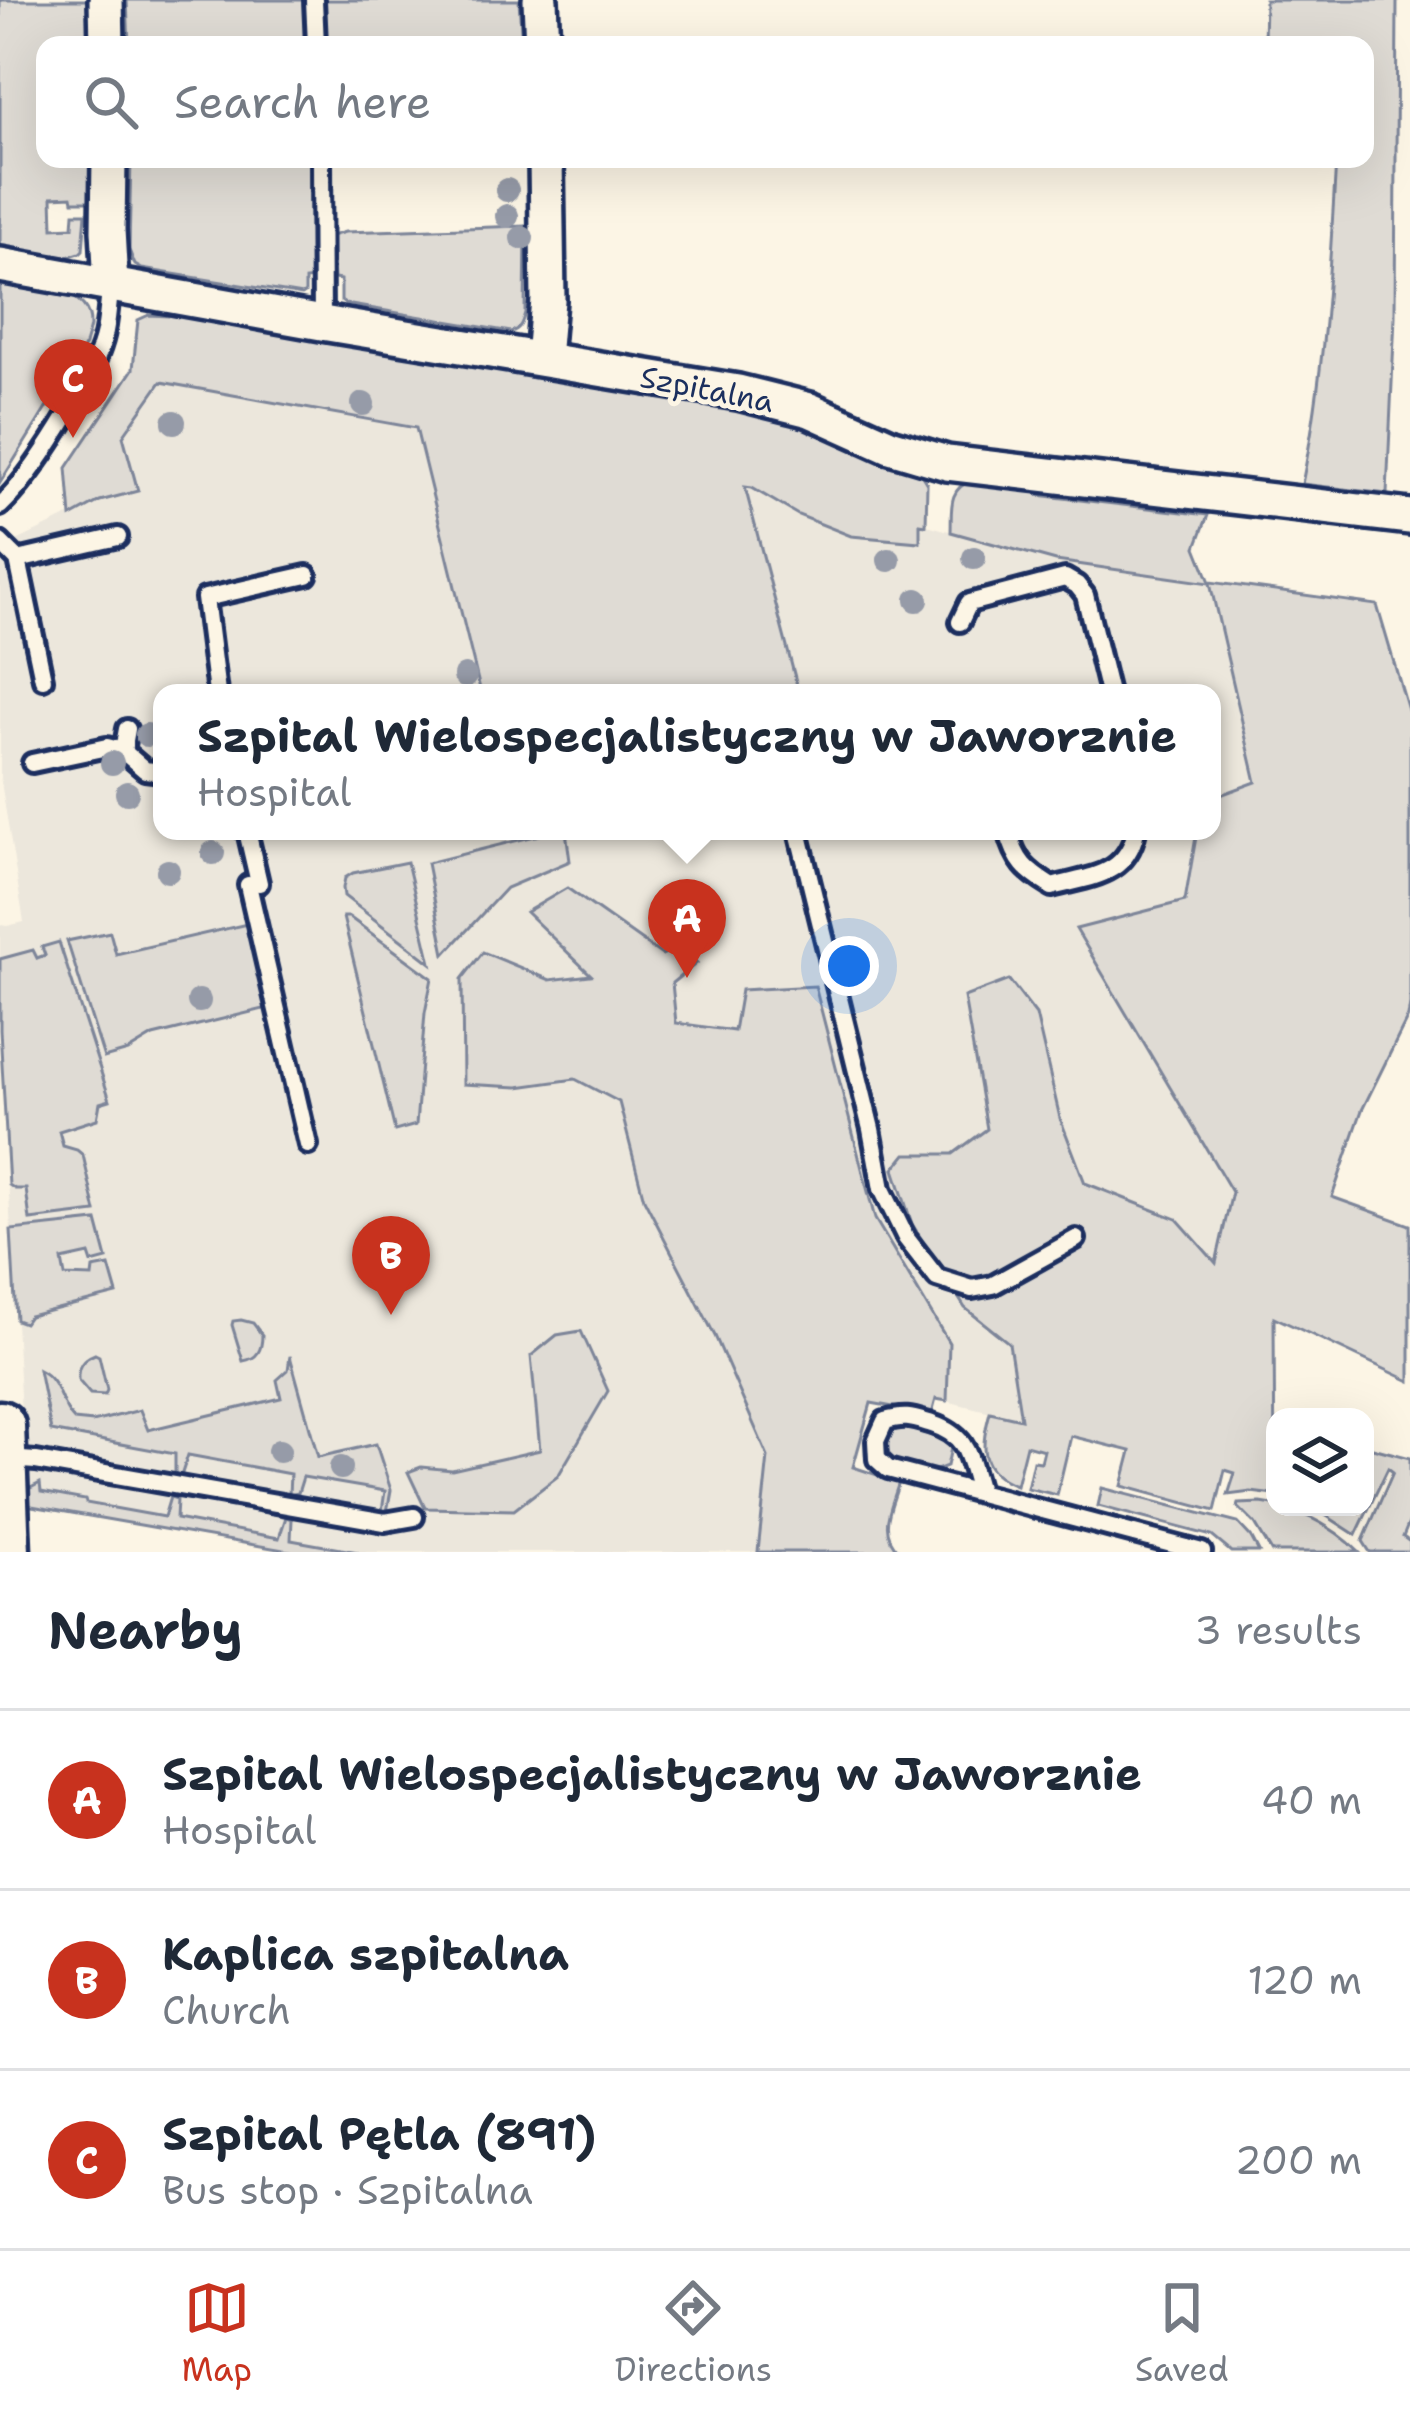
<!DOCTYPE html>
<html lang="en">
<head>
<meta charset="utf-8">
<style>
	body { margin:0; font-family:"Shantell Sans",sans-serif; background:#f6f6f7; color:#1f2937 }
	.controls { position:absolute; right:36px; bottom:36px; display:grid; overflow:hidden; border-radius:24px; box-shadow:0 12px 48px #0002 }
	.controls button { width:108px; height:108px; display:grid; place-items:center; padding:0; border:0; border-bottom:3px solid #e0e1e3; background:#fff; color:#1f2937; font:60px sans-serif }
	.you { position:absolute; left:849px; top:966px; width:42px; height:42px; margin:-30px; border:9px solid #fff; border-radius:50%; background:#1a73e8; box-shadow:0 0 0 18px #1a73e833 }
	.badge { display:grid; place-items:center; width:78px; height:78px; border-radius:50%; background:#c8321e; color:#fff; font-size:39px; font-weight:700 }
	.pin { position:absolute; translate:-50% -99px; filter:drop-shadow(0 3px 6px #0008) }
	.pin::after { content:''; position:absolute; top:63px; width:42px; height:36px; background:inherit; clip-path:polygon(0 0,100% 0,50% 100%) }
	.popup { position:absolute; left:153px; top:684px; width:1068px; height:156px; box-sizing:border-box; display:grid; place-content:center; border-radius:24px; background:#fff; filter:drop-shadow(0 3px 9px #0005); font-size:39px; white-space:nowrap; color:#747a83 }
	.popup b { font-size:45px; color:#1f2937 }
	.popup::after { content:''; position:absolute; left:50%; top:100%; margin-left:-24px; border:24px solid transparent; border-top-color:#fff }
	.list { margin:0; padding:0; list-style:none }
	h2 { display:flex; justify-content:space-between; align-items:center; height:156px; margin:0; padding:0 48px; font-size:51px }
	h2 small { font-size:39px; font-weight:400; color:#747a83 }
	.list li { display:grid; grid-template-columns:78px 1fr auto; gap:36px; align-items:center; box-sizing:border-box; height:180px; padding:0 48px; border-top:3px solid #e0e1e3 }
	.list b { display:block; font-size:45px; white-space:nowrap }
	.list p { margin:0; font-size:39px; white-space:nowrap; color:#747a83 }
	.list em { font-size:39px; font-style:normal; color:#747a83 }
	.icon { flex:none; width:66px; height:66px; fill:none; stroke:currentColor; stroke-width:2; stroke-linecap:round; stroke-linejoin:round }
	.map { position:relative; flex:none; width:1410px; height:1552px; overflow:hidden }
	.search { position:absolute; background:#fff; box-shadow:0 12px 48px #0002; left:36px; right:36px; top:36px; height:132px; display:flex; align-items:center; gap:30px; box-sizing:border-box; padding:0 42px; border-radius:24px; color:#747a83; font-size:45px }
	.sheet { height:696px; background:#fff }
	nav { display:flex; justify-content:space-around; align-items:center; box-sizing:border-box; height:168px; border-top:3px solid #e0e1e3; background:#fff; font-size:33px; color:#747a83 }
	nav a { display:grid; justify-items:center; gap:6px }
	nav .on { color:#c8321e }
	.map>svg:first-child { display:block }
</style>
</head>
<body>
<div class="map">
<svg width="1410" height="1552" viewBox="0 0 1410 1552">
	<rect width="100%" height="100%" fill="#fcf5e5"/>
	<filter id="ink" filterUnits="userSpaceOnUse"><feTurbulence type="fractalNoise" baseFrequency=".00833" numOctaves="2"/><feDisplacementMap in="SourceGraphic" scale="24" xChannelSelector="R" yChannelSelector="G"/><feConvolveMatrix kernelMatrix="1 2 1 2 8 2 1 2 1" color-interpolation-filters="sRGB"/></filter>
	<g filter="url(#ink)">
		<!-- built -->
		<path fill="#ece7dc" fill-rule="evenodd" d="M161 382 880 512 1057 561 1377 605 1410 717 1275 1158 1270 1480 864 1381 778 1552H295L26 1505 0 1030V925L7 926 24 922 0 776V549L100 501 137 491 123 436ZM162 693H1212V831H162Z"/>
		<!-- green -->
		<g fill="#dfdbd4" stroke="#7d8599" stroke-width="3">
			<polygon points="0,0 93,0 95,45 45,45 45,159 97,159 96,201 73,201 72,196 52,197 53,228 73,227 74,213 86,213 83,250 80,253 64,258 0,246"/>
			<polygon points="127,0 304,0 307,45 129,45"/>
			<polygon points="319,0 519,0 522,45 322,45"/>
			<path d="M1265 0H1397L1395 316 1387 494 1302 484C1324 377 1330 268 1336 159H1365V45H1264Z"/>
			<polygon points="131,159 312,159 315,279 305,280 305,293 302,295 142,269 135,265 129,250"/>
			<path d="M526 226 525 313C522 322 521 329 511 332L345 304 341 301V280L334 279 331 236 345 232Z"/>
			<path d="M0 281C27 284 92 286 90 326 89 333 86 339 85 345L0 483Z"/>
			<polygon points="170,308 784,416 919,471 927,484 926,525 920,524 920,542 851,536 798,515 752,488 745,487 799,693 481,693 416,428 161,382 123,436 138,491 100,501 71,517 67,468 133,369 138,320 149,315 168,316"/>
			<path d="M972 481 1035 488 1038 495 1208 515 1196 547 1210 582 1377 605 1410 717V1004L1408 1017 1362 1110 1332 1197 1410 1225V1381L1274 1317 1275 1495 1251 1492 1228 1495 1235 1473 1225 1470 1215 1511 1122 1486 1131 1451 1071 1436 1057 1495 1027 1488 1033 1461 1041 1462 1044 1450 1026 1445 1016 1485C977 1471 981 1446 990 1412L1021 1419 1009 1343 965 1308 912 1224 894 1169 906 1154H953L987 1129 964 997 1009 980 1036 1015 1060 1118 1085 1183 1177 1219 1216 1263 1232 1192 1076 929 1185 901 1197 831H1212V798L1256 782 1210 583 1056 561 951 532C952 510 947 488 972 481Z"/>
			<polygon points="555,831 566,831 570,861 506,888 445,954 427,863"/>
			<polygon points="407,862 431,963 344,896 343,888 345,878 353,873"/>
			<path d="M567 888 662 955 680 946 697 963 672 983 676 1023 734 1031 741 990 815 986 875 1219 949 1343 947 1401 936 1399 932 1414 871 1403 853 1467 899 1482C891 1509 877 1530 900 1552H758L768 1457 715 1336 644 1199 619 1102 575 1079 518 1087 463 1084 462 979 483 952 550 980 591 975 526 912Z"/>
			<polygon points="349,917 432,978 425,1013 416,1125 395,1131 343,917"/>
			<polygon points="247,924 268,1008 153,1036 128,1051 104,1058 67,941 110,932 116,954"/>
			<polygon points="59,942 110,1100 100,1103 97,1119 59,1131 63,1146 77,1150 83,1155 96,1212 30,1220 26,1189 15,1189 9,1185 0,1030 0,959 33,950 37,958 45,955 42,947"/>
			<polygon points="97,1221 107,1259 92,1263 89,1254 62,1260 65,1276 92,1277 93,1269 109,1266 117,1294 29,1316 24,1323 16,1320 11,1230"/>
			<path d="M241 1320 253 1323 262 1335C262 1349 258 1359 243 1361L232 1325 233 1321Z"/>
			<polygon points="581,1331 608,1391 558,1476 514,1510 425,1508 408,1472 421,1467 452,1470 540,1450 531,1356 557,1335"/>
			<path d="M95 1354 99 1356 107 1390 105 1395 90 1394 78 1380C77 1367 82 1359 95 1354Z"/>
			<path d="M290 1356 318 1457 376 1444 391 1490 387 1512 382 1511 385 1491 303 1477 298 1493 289 1495 290 1474 188 1455 181 1476 175 1474V1454L51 1431 39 1370C60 1380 59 1405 74 1420L93 1422 140 1410 148 1430 281 1398 277 1380 288 1370Z"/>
			<path d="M906 1427 947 1441 951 1448 947 1466 934 1471 892 1459C884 1451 888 1440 892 1431Z"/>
			<polygon points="1365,1446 1410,1458 1410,1520 1403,1537 1410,1542 1410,1552 1370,1552 1363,1541 1393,1472 1388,1468 1356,1535 1313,1507 1365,1507"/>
			<polygon points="40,1483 41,1492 85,1500 86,1503 164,1517 170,1497 177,1499 176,1519 279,1538 286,1517 292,1519 291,1540 358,1552 295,1552 26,1505 27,1490"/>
			<polygon points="1102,1488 1238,1523 1251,1537 1259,1552 1231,1552 1212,1536 1098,1506"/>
			<path d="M1261 1503C1296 1507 1332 1525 1359 1552H1272L1255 1524 1238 1507 1239 1504Z"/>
		</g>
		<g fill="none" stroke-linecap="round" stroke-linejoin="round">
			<!-- lane casing -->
			<g stroke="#1b2f5e" stroke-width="26">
				<g id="lane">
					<polyline points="314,0 316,45"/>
					<polyline points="321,159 322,323"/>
					<path d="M0 506C33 476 91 383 103 340 108 323 108 303 111 284"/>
					<polyline points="0,542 18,560 43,679"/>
					<polyline points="18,560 118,537"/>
					<polyline points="960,622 969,603 1065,578 1077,585 1085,595 1109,693"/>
					<polyline points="217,693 205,598 307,575"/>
					<polyline points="127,729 123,751 145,770 162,772"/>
					<polyline points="32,763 107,747 123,751"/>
					<polyline points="247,831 259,883"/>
					<polyline points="798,831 871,1129 882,1189 906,1238 937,1278 972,1289 993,1285 1076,1239"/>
					<path d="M1008 831C1016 862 1026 871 1052 887 1091 876 1126 877 1136 831"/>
					<polyline points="248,885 308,1145"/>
					<polyline points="7,1459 36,1461 385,1522 414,1517"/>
					<path d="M979 1491C968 1457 970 1437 932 1424 912 1418 906 1415 885 1421L876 1441 877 1459 888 1469 1202 1552"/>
				</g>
			</g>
			<!-- street casing -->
			<g stroke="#1b2f5e" stroke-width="42">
				<g id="street">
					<polyline points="106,0 107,45"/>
					<polyline points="540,0 542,45"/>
					<polyline points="109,159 108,230 111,284"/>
					<polyline points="0,265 322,323 738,392 810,410 890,446 947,463 1410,517"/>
					<polyline points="543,359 548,300 546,159"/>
				</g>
			</g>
			<!-- secondary casing -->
			<g stroke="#1b2f5e" stroke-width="57">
				<polyline id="secondary" points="0,1426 5,1552"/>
			</g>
			<!-- lane -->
			<use href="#lane" stroke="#fcf5e5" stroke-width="16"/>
			<!-- street -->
			<use href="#street" stroke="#fcf5e5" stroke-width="33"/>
			<!-- secondary -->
			<use href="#secondary" stroke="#fcf5e5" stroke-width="48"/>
		</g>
		<!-- trees -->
		<g fill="#969ba8">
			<circle cx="507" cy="190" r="12"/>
			<circle cx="507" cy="216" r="12"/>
			<circle cx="522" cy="238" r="12"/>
			<circle cx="363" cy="404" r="12"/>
			<circle cx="174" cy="422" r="12"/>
			<circle cx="974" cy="558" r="12"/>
			<circle cx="889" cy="560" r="12"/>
			<circle cx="917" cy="600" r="12"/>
			<circle cx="465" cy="676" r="12"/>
			<circle cx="147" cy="735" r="12"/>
			<circle cx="112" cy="763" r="12"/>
			<circle cx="127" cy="793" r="12"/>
			<circle cx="213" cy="853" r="12"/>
			<circle cx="168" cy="871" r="12"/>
			<circle cx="199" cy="1001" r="12"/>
			<circle cx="279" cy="1451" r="12"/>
			<circle cx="341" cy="1468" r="12"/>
		</g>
	</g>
	<g text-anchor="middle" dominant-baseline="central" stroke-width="10" stroke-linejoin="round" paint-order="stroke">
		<!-- street labels -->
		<g font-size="30" fill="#1b2f5e" stroke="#fcf5e5">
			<text transform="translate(707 389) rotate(11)">Szpitalna</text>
		</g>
	</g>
</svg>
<div class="controls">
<button><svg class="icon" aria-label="layers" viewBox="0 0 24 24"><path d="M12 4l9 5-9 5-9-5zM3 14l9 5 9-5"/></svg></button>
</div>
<div class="you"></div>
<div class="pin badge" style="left:687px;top:978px">A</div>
<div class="popup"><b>Szpital Wielospecjalistyczny w Jaworznie</b>Hospital</div>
<div class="pin badge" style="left:391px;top:1315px">B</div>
<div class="pin badge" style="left:73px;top:438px">C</div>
<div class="search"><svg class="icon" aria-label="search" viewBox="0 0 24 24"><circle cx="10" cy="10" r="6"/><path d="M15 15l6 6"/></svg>Search here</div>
</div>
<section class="sheet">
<h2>Nearby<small>3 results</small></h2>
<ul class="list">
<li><span class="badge">A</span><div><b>Szpital Wielospecjalistyczny w Jaworznie</b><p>Hospital</p></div><em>40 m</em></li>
<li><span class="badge">B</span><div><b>Kaplica szpitalna</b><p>Church</p></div><em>120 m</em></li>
<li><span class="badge">C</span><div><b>Szpital Pętla (891)</b><p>Bus stop · Szpitalna</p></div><em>200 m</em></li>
</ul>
</section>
<nav>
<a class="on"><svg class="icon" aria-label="map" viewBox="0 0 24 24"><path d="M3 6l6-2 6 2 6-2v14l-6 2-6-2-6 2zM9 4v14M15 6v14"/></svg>Map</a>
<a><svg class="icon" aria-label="directions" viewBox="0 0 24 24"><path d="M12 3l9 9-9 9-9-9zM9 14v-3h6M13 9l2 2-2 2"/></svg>Directions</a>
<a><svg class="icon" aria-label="saved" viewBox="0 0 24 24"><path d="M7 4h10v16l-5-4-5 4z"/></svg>Saved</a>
</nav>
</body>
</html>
